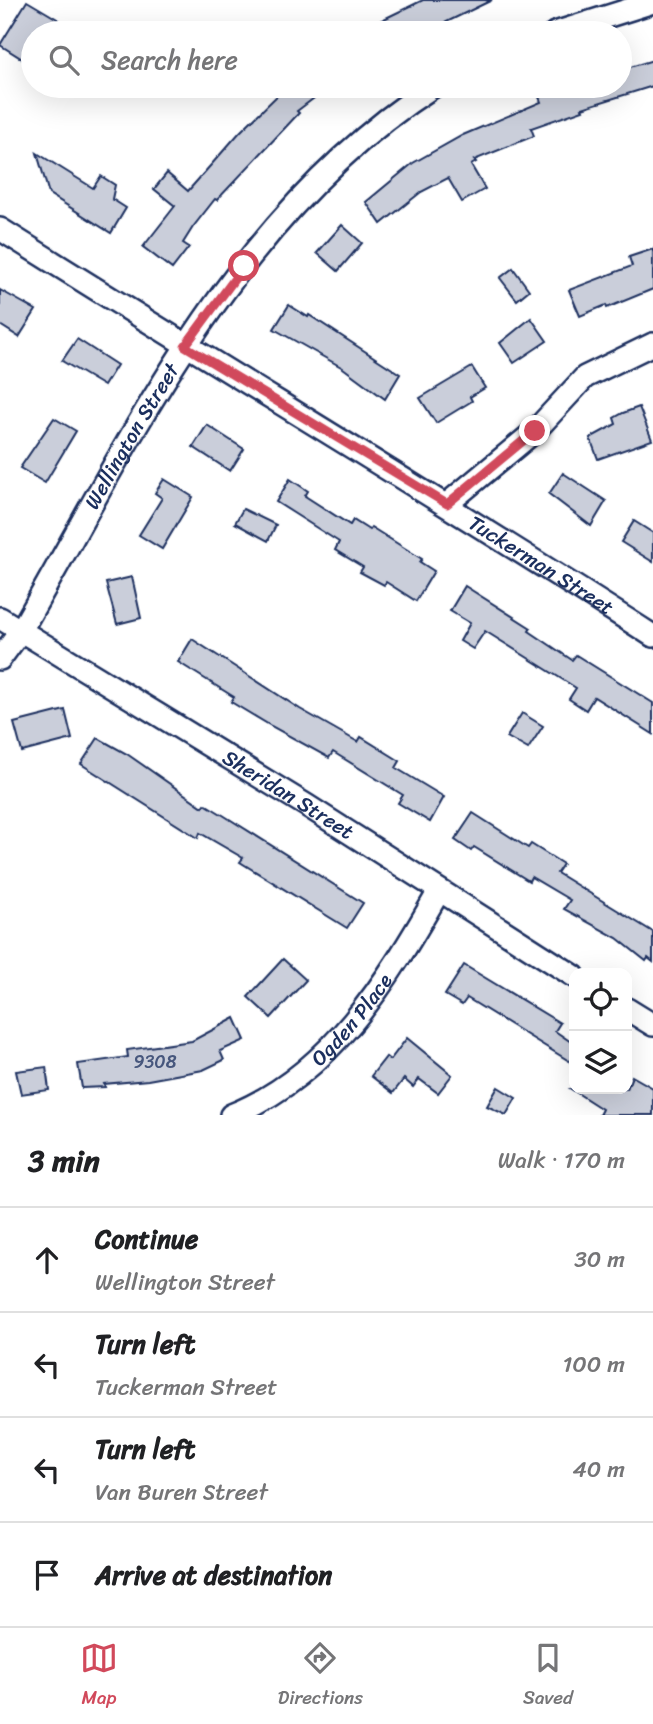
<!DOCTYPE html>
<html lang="en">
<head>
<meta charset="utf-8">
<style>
	body { margin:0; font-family:Sriracha,sans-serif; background:#f2f2f2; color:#202124 }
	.controls { position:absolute; right:21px; bottom:21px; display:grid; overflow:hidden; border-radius:14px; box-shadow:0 7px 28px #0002 }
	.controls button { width:63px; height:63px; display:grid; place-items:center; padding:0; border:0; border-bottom:2px solid #e0e0e0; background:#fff; color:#202124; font:35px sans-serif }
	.stop { position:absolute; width:21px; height:21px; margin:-16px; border:5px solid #d1495b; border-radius:50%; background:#fff }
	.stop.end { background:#d1495b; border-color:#fff; box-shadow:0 2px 7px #0008 }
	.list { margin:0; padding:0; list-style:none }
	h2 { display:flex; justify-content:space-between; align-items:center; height:91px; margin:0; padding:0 28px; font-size:30px }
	h2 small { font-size:23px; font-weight:400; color:#757577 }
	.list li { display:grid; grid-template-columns:46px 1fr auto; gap:21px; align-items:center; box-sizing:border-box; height:105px; padding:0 28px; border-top:2px solid #e0e0e0 }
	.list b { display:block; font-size:26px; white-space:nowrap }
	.list p { margin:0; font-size:23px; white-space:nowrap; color:#757577 }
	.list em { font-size:23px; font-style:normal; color:#757577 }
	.icon { flex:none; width:38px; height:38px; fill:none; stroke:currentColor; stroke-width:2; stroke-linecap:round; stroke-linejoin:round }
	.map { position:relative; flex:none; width:653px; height:1115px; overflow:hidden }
	.search { position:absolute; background:#fff; box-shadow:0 7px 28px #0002; left:21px; right:21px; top:21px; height:77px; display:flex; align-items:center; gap:18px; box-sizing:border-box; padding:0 24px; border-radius:38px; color:#757577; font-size:26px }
	.sheet { height:511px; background:#fff }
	nav { display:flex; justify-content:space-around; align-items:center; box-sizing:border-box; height:98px; border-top:2px solid #e0e0e0; background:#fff; font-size:19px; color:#757577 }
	nav a { display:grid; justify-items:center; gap:4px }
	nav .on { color:#d1495b }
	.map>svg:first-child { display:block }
</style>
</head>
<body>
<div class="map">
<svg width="653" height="1115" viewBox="0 0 653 1115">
	<rect width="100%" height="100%" fill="#fff"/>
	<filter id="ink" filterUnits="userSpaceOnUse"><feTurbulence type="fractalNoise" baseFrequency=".0143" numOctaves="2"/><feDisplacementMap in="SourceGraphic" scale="14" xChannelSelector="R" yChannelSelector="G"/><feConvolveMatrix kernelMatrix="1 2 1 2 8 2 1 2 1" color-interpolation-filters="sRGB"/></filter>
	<g filter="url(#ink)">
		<!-- building -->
		<g fill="#caceda" stroke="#1b2f5e" stroke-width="2">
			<polygon points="423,0 492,0 424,33 355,33"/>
			<polygon points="27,1 59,20 51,33 33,33 33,44 24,60 0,45"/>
			<polygon points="653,60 653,86 582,108 583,110 531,128 534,136 474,160 476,162 471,165 485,189 462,202 448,178 421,192 381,224 366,202 413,163 463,135 541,102 539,97 571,86 620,86 620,70"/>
			<polygon points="287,86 330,86 297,111 299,113 217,200 215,199 193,227 183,243 189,247 172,269 143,247 175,206 154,189 167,173 188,191 240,132"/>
			<polygon points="37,153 93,188 101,176 115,185 112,199 126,208 111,233 49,194"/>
			<polygon points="342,225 362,243 338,271 317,253"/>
			<polygon points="653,249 653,289 607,308 606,305 580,316 569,290 632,266 629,257"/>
			<polygon points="513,268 529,290 517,300 500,278"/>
			<polygon points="0,290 36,310 19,337 0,325"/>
			<polygon points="289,305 308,317 309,315 400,374 385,399 343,368 274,329"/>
			<polygon points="531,318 547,341 514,363 500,343"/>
			<polygon points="77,339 117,365 104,386 62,361"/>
			<polygon points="472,367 485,388 470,397 472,401 436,423 420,398"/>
			<polygon points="639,407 652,440 598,459 590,438 616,424 614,418 623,413"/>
			<polygon points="54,418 76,431 45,483 20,468"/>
			<polygon points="207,425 244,449 230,471 193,447"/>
			<polygon points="563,473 606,501 591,526 549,494"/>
			<polygon points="164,479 193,497 162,549 139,535 162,498 155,493"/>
			<polygon points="290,479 308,491 305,496 350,525 353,520 369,530 371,527 422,559 420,562 434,571 416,601 386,582 384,585 360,572 363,567 335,550 339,542 276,502"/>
			<polygon points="243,509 276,525 268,541 235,523"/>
			<polygon points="634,521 653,533 653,562 621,542"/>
			<polygon points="132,577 141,618 117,624 106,583"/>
			<polygon points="465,586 531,628 529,631 572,660 576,655 653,703 653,734 594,697 586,710 569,699 576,688 485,631 473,649 460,641 470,623 450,611"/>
			<polygon points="192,639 300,709 358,742 361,737 400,761 396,768 444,797 430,822 398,803 403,795 333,752 329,758 271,726 231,702 234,697 178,662"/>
			<polygon points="65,710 72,739 22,752 14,723"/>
			<polygon points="522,713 543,726 528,749 507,737"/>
			<polygon points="98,738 127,754 203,807 205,804 223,815 363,903 347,928 240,862 243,858 200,833 198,838 81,764"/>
			<polygon points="473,813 528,848 531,844 563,864 557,873 653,932 653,962 648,958 646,961 617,938 564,909 570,900 531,877 529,881 474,847 471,851 455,840"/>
			<polygon points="283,959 306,980 271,1018 248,997"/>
			<polygon points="464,965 560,1023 555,1031 574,1044 574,1064 467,998 462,1005 445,995"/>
			<polygon points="235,1018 245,1040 220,1051 224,1060 203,1070 148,1080 104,1084 105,1087 82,1088 78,1064 128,1057 127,1050 192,1041"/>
			<polygon points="407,1038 452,1075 438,1093 419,1079 413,1087 404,1079 393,1093 371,1076 386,1057 390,1060"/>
			<polygon points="46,1067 49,1090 21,1094 16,1071"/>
			<polygon points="632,1076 653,1088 653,1115 599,1115 602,1109 571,1089 627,1089"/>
			<polygon points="498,1087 516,1098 506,1115 487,1106"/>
		</g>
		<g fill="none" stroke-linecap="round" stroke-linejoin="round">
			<!-- street casing -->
			<g stroke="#1b2f5e" stroke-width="26">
				<g id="street">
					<polyline points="555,33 653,2"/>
					<path id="s1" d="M0 229C217 366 437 497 653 636"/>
					<polyline points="447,504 535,431 585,377 653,344"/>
					<path id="s2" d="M0 618 306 805 574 976"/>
					<path id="s3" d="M0 659 20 632C134 434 236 213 434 86"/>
					<polyline points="627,1009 653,1025"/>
					<path id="s4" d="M231 1115C330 1076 388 980 439 891"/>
				</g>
			</g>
			<!-- street -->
			<use href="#street" stroke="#fff" stroke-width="21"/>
		</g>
	</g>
	<g fill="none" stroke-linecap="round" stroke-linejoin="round" filter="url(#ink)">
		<!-- route -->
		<polyline stroke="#d1495b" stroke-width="9" points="244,266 185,346 447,504 535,431"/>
	</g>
	<g text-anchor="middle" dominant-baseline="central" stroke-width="7" stroke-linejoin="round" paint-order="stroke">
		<!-- number labels -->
		<g font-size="18" fill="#47577d">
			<text x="155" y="1062">9308</text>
		</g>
		<!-- street labels -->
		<g font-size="21" fill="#1b2f5e" stroke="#fff">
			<text stroke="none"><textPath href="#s3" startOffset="259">Wellington Street</textPath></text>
			<text stroke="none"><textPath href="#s1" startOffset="637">Tuckerman Street</textPath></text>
			<text stroke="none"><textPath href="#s2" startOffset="338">Sheridan Street</textPath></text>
			<text stroke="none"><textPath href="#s4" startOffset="156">Ogden Place</textPath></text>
		</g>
	</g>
</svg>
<div class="controls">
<button><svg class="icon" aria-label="locate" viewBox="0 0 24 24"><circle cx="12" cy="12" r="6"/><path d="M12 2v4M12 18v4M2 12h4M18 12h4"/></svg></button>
<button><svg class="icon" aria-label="layers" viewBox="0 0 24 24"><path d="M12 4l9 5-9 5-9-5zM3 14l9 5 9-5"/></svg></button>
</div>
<div class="stop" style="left:244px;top:266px"></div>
<div class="stop end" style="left:535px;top:431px"></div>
<div class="search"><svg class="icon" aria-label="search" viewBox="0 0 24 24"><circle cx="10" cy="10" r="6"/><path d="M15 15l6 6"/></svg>Search here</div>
</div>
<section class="sheet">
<h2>3 min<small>Walk · 170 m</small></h2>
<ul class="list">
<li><svg class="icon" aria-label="ahead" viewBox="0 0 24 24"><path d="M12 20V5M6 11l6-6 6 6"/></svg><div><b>Continue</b><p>Wellington Street</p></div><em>30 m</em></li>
<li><svg class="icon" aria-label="left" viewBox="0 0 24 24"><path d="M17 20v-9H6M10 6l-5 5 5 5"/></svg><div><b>Turn left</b><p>Tuckerman Street</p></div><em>100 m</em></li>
<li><svg class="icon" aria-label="left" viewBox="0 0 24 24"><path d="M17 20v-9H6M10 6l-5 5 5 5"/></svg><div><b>Turn left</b><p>Van Buren Street</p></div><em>40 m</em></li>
<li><svg class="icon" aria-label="arrive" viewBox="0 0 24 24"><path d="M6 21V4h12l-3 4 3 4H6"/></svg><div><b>Arrive at destination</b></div></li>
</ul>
</section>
<nav>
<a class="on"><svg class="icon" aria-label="map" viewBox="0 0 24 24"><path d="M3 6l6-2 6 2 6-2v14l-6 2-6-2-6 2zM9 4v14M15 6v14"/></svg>Map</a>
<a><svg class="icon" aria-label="directions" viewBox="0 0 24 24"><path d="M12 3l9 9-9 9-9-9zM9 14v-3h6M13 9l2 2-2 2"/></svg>Directions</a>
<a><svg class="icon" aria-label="saved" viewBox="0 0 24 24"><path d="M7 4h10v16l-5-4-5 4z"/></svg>Saved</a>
</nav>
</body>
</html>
